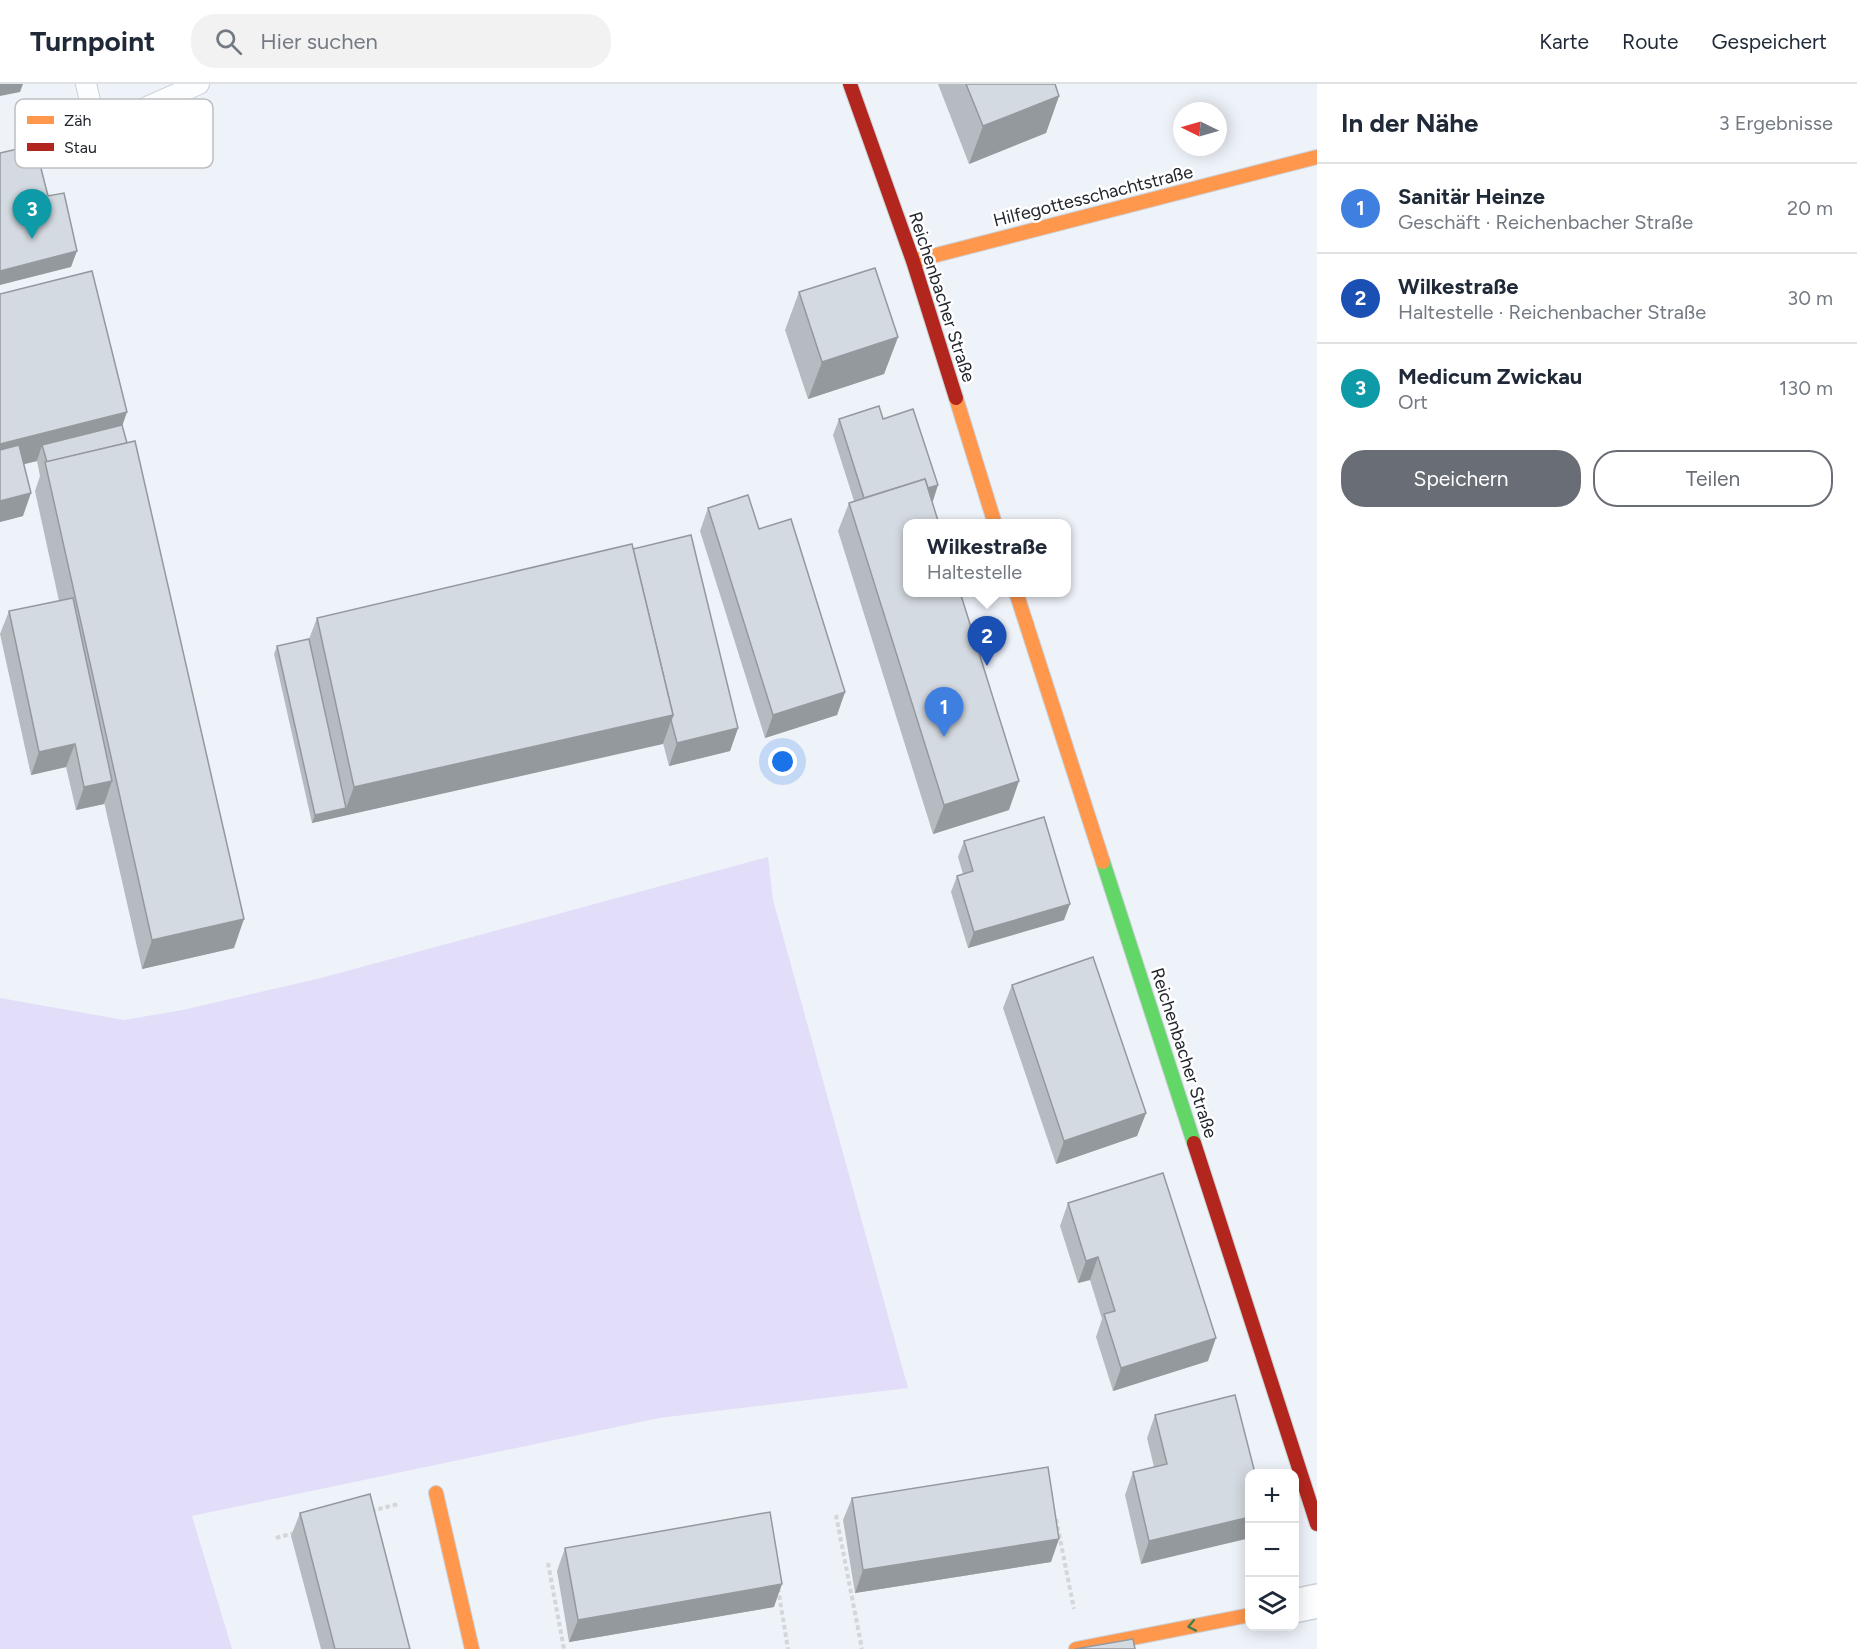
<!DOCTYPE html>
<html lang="de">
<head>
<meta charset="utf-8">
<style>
	body { margin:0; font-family:Figtree,sans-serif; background:#f2f2f3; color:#1f2937 }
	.controls { position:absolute; right:18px; bottom:18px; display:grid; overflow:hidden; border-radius:12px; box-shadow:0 3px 15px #0003 }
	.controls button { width:54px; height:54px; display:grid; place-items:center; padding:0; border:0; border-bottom:2px solid #e0e1e3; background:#fff; color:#1f2937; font:30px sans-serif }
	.compass { position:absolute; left:1173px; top:18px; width:54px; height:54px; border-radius:50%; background:#fff; box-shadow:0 3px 15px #0003; rotate:275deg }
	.you { position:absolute; left:783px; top:678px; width:21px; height:21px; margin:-15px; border:4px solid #fff; border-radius:50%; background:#1a73e8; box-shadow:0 0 0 9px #1a73e833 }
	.badge { display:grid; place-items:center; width:39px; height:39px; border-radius:50%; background:#696d75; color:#fff; font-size:20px; font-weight:700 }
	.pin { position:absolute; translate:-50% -50px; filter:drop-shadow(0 2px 3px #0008) }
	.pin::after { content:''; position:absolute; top:32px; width:21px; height:18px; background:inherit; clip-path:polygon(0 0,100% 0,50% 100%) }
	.popup { position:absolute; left:903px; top:435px; width:168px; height:78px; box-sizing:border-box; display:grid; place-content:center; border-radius:12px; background:#fff; filter:drop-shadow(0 2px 4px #0005); font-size:20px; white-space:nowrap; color:#747a83 }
	.popup b { font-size:22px; color:#1f2937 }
	.popup::after { content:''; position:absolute; left:50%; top:100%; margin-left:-12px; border:12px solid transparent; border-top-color:#fff }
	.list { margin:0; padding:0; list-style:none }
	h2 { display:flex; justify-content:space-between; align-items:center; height:78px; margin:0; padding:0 24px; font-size:26px }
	h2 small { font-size:20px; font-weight:400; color:#747a83 }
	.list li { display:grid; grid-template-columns:39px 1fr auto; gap:18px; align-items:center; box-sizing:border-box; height:90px; padding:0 24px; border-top:2px solid #e0e1e3 }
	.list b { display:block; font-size:22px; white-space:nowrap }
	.list p { margin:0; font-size:20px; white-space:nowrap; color:#747a83 }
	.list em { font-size:20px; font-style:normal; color:#747a83 }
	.actions { display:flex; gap:12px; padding:18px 24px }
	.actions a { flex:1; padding:14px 0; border:2px solid #696d75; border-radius:24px; text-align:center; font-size:21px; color:#696d75 }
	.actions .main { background:#696d75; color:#fff }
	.icon { flex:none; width:33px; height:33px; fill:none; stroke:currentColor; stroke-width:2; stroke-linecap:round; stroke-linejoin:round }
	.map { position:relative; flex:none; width:1317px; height:1565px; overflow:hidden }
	header { display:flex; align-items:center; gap:36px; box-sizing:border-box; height:84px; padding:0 30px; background:#fff; border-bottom:2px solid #e0e1e3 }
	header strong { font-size:28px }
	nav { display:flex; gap:33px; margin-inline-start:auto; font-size:21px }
	.search { width:420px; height:54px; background:#f2f2f3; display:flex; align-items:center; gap:15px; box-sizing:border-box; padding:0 21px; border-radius:24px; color:#747a83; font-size:22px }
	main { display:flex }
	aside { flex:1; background:#fff }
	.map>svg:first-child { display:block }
</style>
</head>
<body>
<header>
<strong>Turnpoint</strong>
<div class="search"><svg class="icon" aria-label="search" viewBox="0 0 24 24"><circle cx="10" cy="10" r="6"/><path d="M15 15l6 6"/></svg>Hier suchen</div>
<nav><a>Karte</a><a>Route</a><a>Gespeichert</a></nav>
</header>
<main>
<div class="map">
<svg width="1317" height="1565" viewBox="0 0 1317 1565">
	<rect width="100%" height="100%" fill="#eef2f9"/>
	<!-- green -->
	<polygon fill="#e2ddf9" points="768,773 773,816 908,1304 659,1334 192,1432 232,1565 0,1565 0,914 124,936 183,926 321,894"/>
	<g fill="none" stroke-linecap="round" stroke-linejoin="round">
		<!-- lane casing -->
		<g stroke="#ccd0d7" stroke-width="22">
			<polyline id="lane" points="86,0 97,45 199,0"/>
		</g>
		<!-- street casing -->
		<g stroke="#ccd0d7" stroke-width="36">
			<polyline id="street" points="1294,1522 1317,1517"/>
		</g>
		<!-- fast casing -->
		<g stroke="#ccd0d7" stroke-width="16">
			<polyline id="fast" points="1103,778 1194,1059"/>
		</g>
		<!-- slow casing -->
		<g stroke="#ccd0d7" stroke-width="16">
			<g id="slow">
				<polyline points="913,177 1317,73"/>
				<polyline points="956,314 995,440"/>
				<polyline points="1016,508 1103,778"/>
				<polyline points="436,1409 472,1565"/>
				<polyline points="1076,1565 1250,1531"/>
			</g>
		</g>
		<!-- jam casing -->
		<g stroke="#ccd0d7" stroke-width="16">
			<g id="jam">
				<polyline points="850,0 913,177 956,314"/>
				<polyline points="1194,1059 1317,1440"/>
			</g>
		</g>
		<!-- path -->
		<g stroke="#d4d6d9" stroke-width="4" stroke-dasharray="4.5 3" stroke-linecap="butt">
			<polyline points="371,1427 398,1420"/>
			<polyline points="836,1431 862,1565"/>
			<polyline points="1056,1435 1074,1525"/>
			<polyline points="276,1454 294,1449"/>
			<polyline points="548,1479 564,1565"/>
			<polyline points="778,1504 788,1565"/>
		</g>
		<!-- lane -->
		<use href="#lane" stroke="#fcfdfe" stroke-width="20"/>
		<!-- street -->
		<use href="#street" stroke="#fcfdfe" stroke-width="33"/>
		<!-- fast -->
		<use href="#fast" stroke="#63d668" stroke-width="14"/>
		<!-- slow -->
		<use href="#slow" stroke="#ff974d" stroke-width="14"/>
		<!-- jam -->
		<use href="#jam" stroke="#b3261e" stroke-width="14"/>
	</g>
	<!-- wall -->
	<g fill="#b6bbc2">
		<polygon points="938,0 1055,0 1059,12 1046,49 969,80"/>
		<polygon points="799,208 898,253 884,290 808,315 785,246"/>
		<polygon points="0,210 122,341 234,864 142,885 104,718 104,720 76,726 66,683 31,691 0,550 9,527 59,517 35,407 40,392 37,377 24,380 23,432 0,438"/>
		<polygon points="839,335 883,335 933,417 932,417 1009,726 933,750 838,447 849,419 854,417 833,351"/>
		<polygon points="708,424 759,445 845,608 837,631 765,654 700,447"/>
		<polygon points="633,465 738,644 730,667 669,682 663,659 312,739 274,570 277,562 309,555 317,534"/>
		<polygon points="964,757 1064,836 968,864 951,808 957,792 963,790 958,773"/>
		<polygon points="1012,901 1146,1029 1137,1052 1056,1080 1003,924"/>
		<polygon points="1068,1119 1208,1277 1113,1307 1096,1253 1102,1235 1090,1196 1078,1199 1060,1142"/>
		<polygon points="1155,1331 1255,1389 1141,1480 1125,1411 1133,1388 1154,1383 1147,1354"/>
		<polygon points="852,1414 1051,1478 855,1509 843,1436"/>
		<polygon points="300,1429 410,1565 321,1565 291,1452"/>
		<polygon points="565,1464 774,1523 569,1558 557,1487"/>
	</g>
	<!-- shaded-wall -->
	<g fill="#94999e">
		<polygon points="0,0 23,0 20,8 0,12"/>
		<polygon points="1059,12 1046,49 969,80 983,42"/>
		<polygon points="77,167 71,183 0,201 0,187"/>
		<polygon points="898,253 884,290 808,315 822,278"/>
		<polygon points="127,328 117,357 42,361 37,377 0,386 0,360"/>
		<polygon points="938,401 933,417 861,440 867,424"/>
		<polygon points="31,409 23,432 0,438 0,417"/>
		<polygon points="845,608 837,631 765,654 773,631"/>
		<polygon points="673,631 663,660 312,739 315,731 346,724 354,703"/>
		<polygon points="738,644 730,667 669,682 677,659"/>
		<polygon points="75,660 66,683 31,691 39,668"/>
		<polygon points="112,697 104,720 76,726 84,703"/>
		<polygon points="1019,697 1009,726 933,750 944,721"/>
		<polygon points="1070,820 1064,836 968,864 974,848"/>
		<polygon points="244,835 234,864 142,885 152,856"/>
		<polygon points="1146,1029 1137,1052 1056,1080 1064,1057"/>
		<polygon points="1098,1173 1090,1196 1078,1199 1086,1177"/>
		<polygon points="1216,1254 1208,1277 1113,1307 1121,1284"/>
		<polygon points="1250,1433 1250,1454 1141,1480 1149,1457"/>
		<polygon points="1059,1455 1051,1478 855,1509 863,1486"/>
		<polygon points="782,1500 774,1523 569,1558 578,1536"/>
	</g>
	<!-- building -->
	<g fill="#d4dae1" stroke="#94999e" stroke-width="1.5">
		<polygon points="966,0 1055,0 1059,12 983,42"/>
		<polygon points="35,61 48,112 64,109 77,167 0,187 0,69"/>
		<polygon points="875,184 898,253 822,278 799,208"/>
		<polygon points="92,187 127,328 0,360 0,210"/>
		<polygon points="879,322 883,335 913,325 938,401 928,404 925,395 864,414 839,335"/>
		<polygon points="122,341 127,359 47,378 42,361"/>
		<polygon points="135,357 244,835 152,856 45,378"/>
		<polygon points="19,361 31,409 0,417 0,366"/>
		<polygon points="925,395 939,440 908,440 908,508 960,508 1019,697 944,721 849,419"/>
		<polygon points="748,411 759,445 791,435 845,608 773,631 708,424"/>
		<polygon points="691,451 738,644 677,659 671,636 673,631 633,465"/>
		<polygon points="632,460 673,631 354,703 317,534"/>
		<polygon points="73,514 112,697 84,703 75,660 39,668 9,527"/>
		<polygon points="309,555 346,724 315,731 277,562"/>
		<polygon points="1044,733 1070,820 974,848 957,792 973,787 964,757"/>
		<polygon points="1093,873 1146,1029 1064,1057 1012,901"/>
		<polygon points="1163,1089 1216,1254 1121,1284 1104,1230 1115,1227 1098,1173 1086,1177 1068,1119"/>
		<polygon points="1235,1311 1255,1389 1250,1389 1250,1433 1149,1457 1133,1388 1167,1380 1155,1331"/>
		<polygon points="1048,1383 1059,1455 863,1486 852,1414"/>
		<polygon points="370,1410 410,1565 335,1565 300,1429"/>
		<polygon points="770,1428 782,1500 578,1536 565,1464"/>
		<polygon points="1133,1555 1135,1565 1075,1565"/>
	</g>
	<!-- one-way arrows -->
	<defs><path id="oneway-chevron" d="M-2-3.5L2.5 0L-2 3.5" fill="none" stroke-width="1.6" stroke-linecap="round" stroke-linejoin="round" transform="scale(1.5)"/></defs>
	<use stroke="#427e4b" href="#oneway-chevron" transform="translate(1192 1542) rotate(169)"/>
	<g text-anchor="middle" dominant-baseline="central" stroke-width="5" stroke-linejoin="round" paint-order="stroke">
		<!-- street labels -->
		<g font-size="18" fill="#22262e" stroke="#fff">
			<text transform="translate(1093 112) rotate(-14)">Hilfegottesschachtstraße</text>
			<text transform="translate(942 213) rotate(72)">Reichenbacher Straße</text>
			<text transform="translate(1184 969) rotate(72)">Reichenbacher Straße</text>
		</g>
	</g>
	<!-- legend -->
	<rect x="15" y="15" width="198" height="69" rx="9" fill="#fff" stroke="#bdbec0" stroke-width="1.5"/>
	<rect x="27" y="32" width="27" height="8" fill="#ff974d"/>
	<rect x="27" y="59" width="27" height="8" fill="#b3261e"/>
	<g font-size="16" fill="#22262e">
		<text x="64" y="42">Zäh</text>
		<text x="64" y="69">Stau</text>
	</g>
</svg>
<div class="controls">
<button>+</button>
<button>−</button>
<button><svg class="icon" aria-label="layers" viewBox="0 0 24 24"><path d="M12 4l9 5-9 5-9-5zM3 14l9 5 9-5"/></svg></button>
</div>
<svg class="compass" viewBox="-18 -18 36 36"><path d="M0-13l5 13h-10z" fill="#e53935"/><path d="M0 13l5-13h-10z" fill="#747a83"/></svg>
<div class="you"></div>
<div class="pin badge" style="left:944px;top:653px;background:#3f7fe0">1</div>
<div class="pin badge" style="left:987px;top:582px;background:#1a4fb4">2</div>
<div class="popup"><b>Wilkestraße</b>Haltestelle</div>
<div class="pin badge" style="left:32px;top:155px;background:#0f9aa8">3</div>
</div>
<aside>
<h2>In der Nähe<small>3 Ergebnisse</small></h2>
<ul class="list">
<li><span class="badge" style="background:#3f7fe0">1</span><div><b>Sanitär Heinze</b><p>Geschäft · Reichenbacher Straße</p></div><em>20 m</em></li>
<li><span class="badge" style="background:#1a4fb4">2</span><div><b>Wilkestraße</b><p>Haltestelle · Reichenbacher Straße</p></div><em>30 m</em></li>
<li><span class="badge" style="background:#0f9aa8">3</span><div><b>Medicum Zwickau</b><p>Ort</p></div><em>130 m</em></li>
</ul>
<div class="actions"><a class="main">Speichern</a><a>Teilen</a></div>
</aside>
</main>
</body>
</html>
